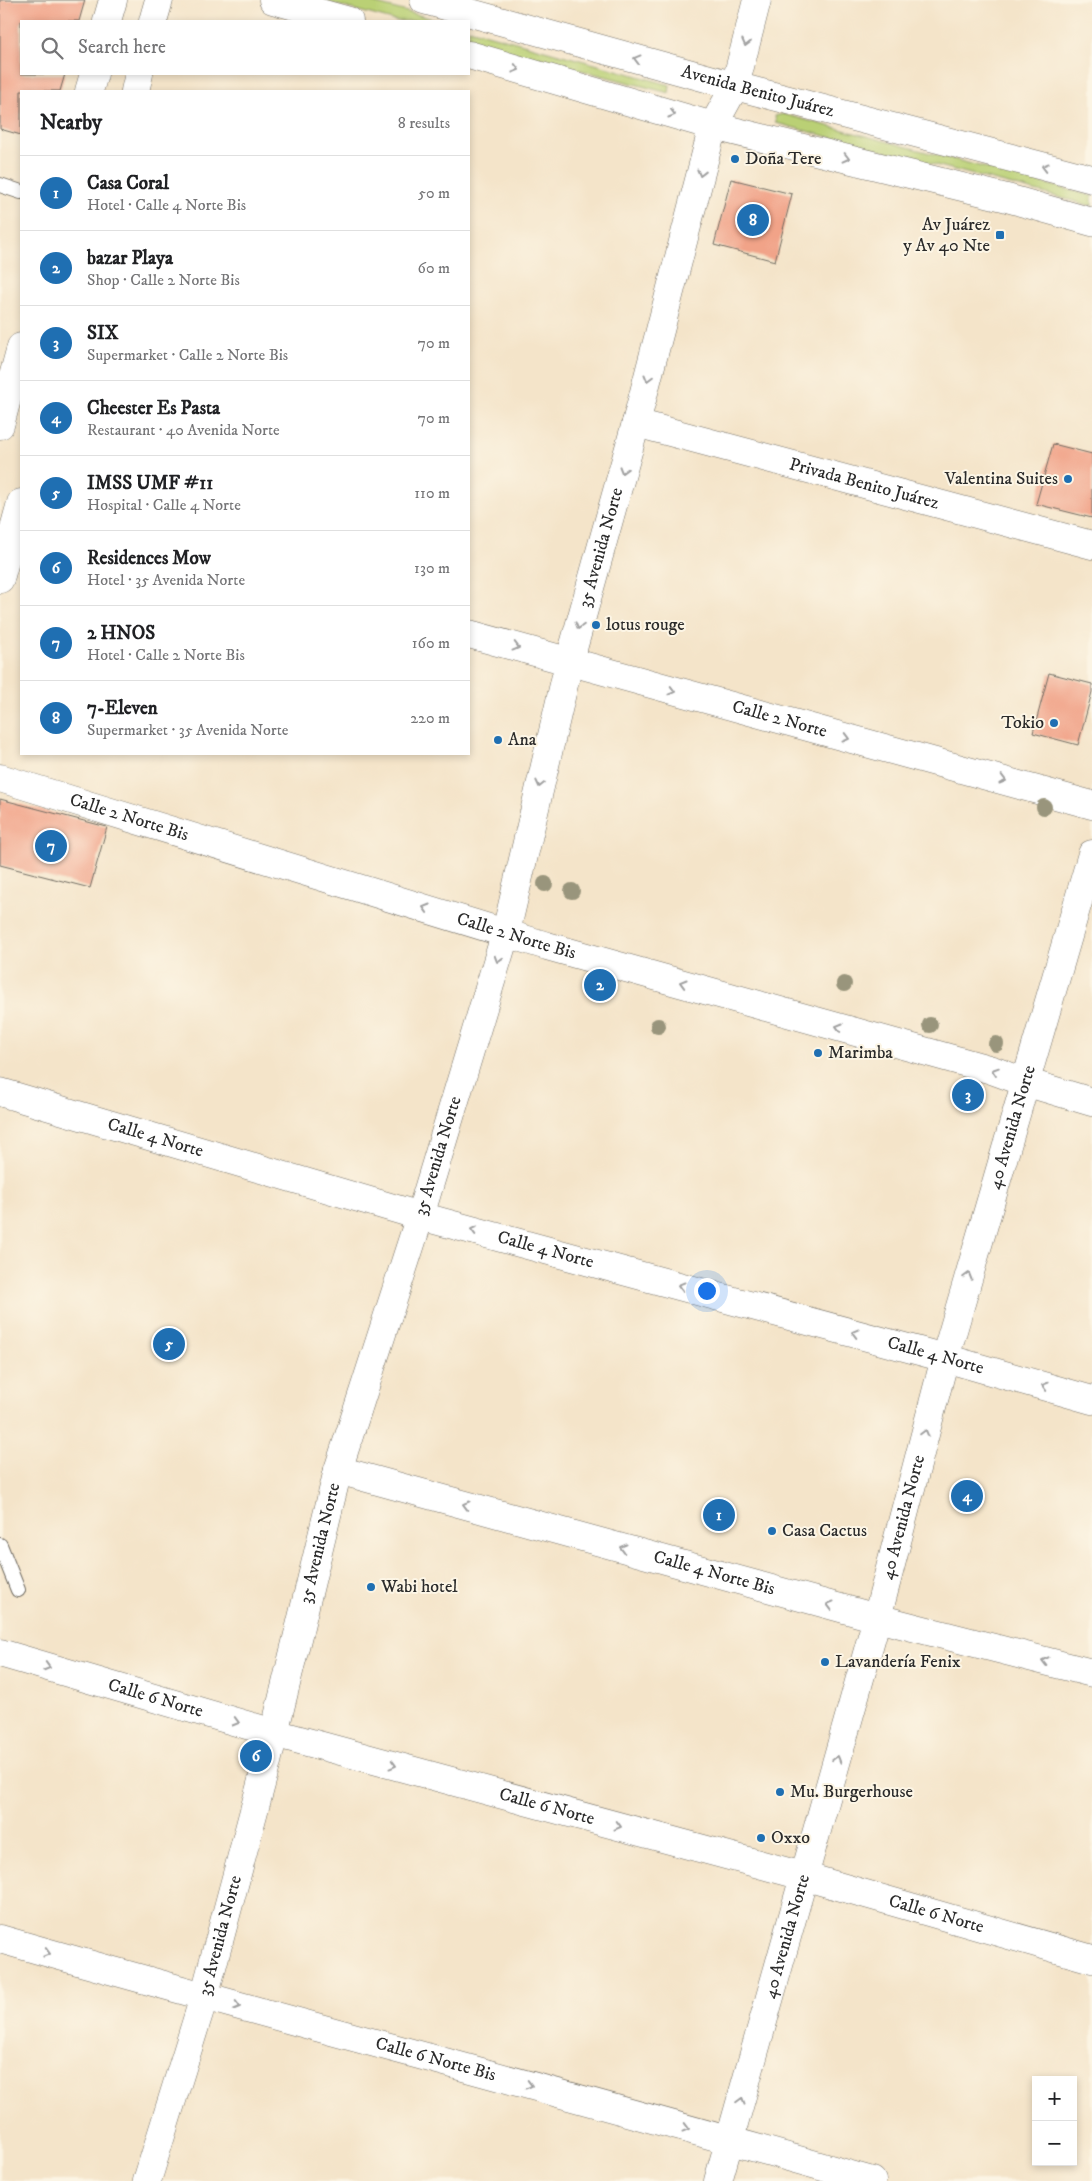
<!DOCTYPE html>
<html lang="en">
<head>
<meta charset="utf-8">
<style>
	body { margin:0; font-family:"IM FELL DW Pica",serif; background:#f6f6f6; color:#202124 }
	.controls { position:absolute; right:15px; bottom:15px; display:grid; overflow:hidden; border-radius:0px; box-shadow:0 2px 8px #0003 }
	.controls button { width:45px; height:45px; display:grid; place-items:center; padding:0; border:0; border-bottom:1px solid #e0e0e0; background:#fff; color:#202124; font:25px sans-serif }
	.you { position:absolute; left:706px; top:1290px; width:18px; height:18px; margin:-12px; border:4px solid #fff; border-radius:50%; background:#1a73e8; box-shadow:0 0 0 8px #1a73e833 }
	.badge { display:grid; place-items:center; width:32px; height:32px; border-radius:50%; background:#1f6fb2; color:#fff; font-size:16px; font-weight:700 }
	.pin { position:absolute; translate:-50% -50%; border:2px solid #fff; box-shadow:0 1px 5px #0006 }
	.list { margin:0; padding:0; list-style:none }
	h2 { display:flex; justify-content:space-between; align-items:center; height:65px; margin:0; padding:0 20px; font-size:21px }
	h2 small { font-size:16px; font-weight:400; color:#757577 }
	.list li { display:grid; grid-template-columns:32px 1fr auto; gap:15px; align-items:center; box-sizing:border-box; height:75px; padding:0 20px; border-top:1px solid #e0e0e0 }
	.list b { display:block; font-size:19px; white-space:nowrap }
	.list p { margin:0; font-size:16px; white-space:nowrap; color:#757577 }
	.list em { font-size:16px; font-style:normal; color:#757577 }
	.icon { flex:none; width:28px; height:28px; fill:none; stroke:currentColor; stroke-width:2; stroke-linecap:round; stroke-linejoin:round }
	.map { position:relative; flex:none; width:1092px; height:2181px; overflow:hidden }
	.search { position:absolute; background:#fff; box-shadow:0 2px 8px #0003; left:20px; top:20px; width:450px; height:55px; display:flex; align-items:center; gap:12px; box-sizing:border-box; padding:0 18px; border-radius:0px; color:#757577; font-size:19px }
	.panel { position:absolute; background:#fff; box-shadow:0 2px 8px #0003; left:20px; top:90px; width:450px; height:665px; border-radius:0px }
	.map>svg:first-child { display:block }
</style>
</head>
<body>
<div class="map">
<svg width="1092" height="2181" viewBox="0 0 1092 2181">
	<rect width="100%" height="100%" fill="#fcf5e5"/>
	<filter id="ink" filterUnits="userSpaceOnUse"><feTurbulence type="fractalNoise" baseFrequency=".02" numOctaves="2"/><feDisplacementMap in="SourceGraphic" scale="10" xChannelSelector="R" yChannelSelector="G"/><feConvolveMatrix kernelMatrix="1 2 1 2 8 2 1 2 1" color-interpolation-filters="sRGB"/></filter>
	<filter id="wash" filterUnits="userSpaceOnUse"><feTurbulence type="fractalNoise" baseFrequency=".0096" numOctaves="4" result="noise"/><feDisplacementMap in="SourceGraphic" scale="20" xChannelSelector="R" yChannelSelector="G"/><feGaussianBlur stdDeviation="1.12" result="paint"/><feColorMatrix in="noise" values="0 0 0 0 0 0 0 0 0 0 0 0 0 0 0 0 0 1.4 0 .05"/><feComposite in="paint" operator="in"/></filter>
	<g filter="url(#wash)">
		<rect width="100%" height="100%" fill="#f4e4c9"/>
		<!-- green -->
		<g fill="#bad074" stroke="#727e50">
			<polygon points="319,0 362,0 441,21 396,21"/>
			<polygon points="469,29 670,85 669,93 469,41"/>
			<polygon points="783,114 1092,196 1092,206 776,123 775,116"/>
		</g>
		<g id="blocks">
			<!-- building -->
			<g fill="#f1a388">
				<polygon points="0,0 85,0 79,21 21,21 21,74 65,74 60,91 21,91 21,135 0,129"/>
				<polygon points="731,179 792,194 775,261 714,245"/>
				<polygon points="1053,444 1092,454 1092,518 1036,504"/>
				<polygon points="1049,673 1092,684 1092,692 1078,745 1033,733"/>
				<polygon points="0,799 107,827 90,888 0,865"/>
			</g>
		</g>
	</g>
	<g filter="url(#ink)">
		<use href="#blocks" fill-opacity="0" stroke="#716c62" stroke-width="1"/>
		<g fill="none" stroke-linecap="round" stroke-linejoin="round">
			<!-- lane casing -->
			<g stroke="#716c62" stroke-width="16">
				<g id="lane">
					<polyline points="0,185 21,192"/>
					<polyline points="0,1545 18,1590"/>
				</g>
			</g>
			<!-- street casing -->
			<g stroke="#716c62" stroke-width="29">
				<g id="street">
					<path id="s1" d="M636 423 1092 545"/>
					<path id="s2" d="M469 634 1092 805"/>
					<path id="s3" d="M0 778 547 946 992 1070 1025 1082 1092 1102"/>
					<path id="s4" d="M0 1092 420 1216 945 1358 1092 1400"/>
					<path id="s5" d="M338 1470 877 1618 1092 1673"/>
					<path id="s6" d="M0 1653 274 1733 803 1876 1092 1959"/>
					<path id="s7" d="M0 1939C290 2022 582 2097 872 2181"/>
					<path id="s8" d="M147 2181 204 1997 267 1762 338 1470 420 1216 506 932 569 663 636 423 713 126 735 86 757 0"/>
					<path id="s9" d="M718 2181 877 1618 945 1358 1092 854"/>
				</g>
			</g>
			<!-- secondary casing -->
			<g stroke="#716c62" stroke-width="29">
				<g id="secondary">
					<polyline points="273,0 349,21"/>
					<path id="s10" d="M424 0 735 86 1092 179"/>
					<polyline points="107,21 113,0"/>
					<polyline points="153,21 159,0"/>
					<polyline points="469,55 713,126 1007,198 1092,222"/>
					<polyline points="89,91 94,74"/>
					<polyline points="135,91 139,74"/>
					<polyline points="0,425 21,347"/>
					<polyline points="0,579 21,503"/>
				</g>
			</g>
			<!-- lane -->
			<use href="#lane" stroke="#fff" stroke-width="14"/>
			<!-- street -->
			<use href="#street" stroke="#fff" stroke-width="28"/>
			<!-- secondary -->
			<use href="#secondary" stroke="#fff" stroke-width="28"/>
		</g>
		<!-- trees -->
		<g fill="#99957c">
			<circle cx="1044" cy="807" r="8"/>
			<circle cx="545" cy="884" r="8"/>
			<circle cx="572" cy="891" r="8"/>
			<circle cx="844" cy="984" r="8"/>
			<circle cx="930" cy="1025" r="8"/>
			<circle cx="658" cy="1026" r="8"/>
			<circle cx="996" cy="1044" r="8"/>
		</g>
		<!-- one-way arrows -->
		<defs><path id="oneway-chevron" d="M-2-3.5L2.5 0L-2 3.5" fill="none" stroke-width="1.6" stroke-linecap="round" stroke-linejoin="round" transform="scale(1.25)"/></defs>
		<g stroke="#a0a0a0">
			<use href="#oneway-chevron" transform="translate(746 43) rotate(104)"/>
			<use href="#oneway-chevron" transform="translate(637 59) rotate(-165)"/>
			<use href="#oneway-chevron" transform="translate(516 69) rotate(16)"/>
			<use href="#oneway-chevron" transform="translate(672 114) rotate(16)"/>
			<use href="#oneway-chevron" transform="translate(846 158) rotate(14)"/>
			<use href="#oneway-chevron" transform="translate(1045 167) rotate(-165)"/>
			<use href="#oneway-chevron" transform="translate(701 173) rotate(104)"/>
			<use href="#oneway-chevron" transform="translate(648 378) rotate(105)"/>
			<use href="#oneway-chevron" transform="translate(623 470) rotate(106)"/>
			<use href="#oneway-chevron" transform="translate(579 626) rotate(106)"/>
			<use href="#oneway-chevron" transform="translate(516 647) rotate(15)"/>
			<use href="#oneway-chevron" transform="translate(672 691) rotate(15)"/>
			<use href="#oneway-chevron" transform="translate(846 738) rotate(15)"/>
			<use href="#oneway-chevron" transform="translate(1003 780) rotate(15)"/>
			<use href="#oneway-chevron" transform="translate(540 784) rotate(103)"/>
			<use href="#oneway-chevron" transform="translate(426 908) rotate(-163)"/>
			<use href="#oneway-chevron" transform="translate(498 959) rotate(107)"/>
			<use href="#oneway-chevron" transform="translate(683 983) rotate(-164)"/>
			<use href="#oneway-chevron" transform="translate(839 1027) rotate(-164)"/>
			<use href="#oneway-chevron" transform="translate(995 1071) rotate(-161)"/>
			<use href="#oneway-chevron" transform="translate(474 1230) rotate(-165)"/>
			<use href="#oneway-chevron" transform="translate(968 1276) rotate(-74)"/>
			<use href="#oneway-chevron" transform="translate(681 1286) rotate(-165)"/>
			<use href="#oneway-chevron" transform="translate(855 1333) rotate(-165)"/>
			<use href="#oneway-chevron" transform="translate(1045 1386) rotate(-164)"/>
			<use href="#oneway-chevron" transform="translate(925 1433) rotate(-75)"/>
			<use href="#oneway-chevron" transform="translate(466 1505) rotate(-165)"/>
			<use href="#oneway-chevron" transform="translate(623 1548) rotate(-165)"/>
			<use href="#oneway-chevron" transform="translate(830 1605) rotate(-165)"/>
			<use href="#oneway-chevron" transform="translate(1045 1661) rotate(-166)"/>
			<use href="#oneway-chevron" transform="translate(47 1667) rotate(16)"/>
			<use href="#oneway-chevron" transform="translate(236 1722) rotate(16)"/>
			<use href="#oneway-chevron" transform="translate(837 1759) rotate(-74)"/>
			<use href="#oneway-chevron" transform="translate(393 1765) rotate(15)"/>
			<use href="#oneway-chevron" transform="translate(618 1826) rotate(15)"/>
			<use href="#oneway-chevron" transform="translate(47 1953) rotate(16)"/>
			<use href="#oneway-chevron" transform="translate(237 2006) rotate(15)"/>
			<use href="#oneway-chevron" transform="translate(529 2085) rotate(15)"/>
			<use href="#oneway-chevron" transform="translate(741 2101) rotate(-74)"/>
			<use href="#oneway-chevron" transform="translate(686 2128) rotate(15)"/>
		</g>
	</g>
	<!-- markers -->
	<g fill="#1f6fb2" stroke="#fcf5e5" stroke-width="2">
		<circle cx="735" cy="159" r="5"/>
		<rect x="995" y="230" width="10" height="10" rx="2.5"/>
		<circle cx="1068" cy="479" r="5"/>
		<circle cx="596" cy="625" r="5"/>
		<circle cx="1054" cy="723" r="5"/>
		<circle cx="498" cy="740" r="5"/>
		<circle cx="818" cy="1053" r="5"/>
		<circle cx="772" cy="1531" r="5"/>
		<circle cx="371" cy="1587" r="5"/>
		<circle cx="825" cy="1662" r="5"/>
		<circle cx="780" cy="1792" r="5"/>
		<circle cx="761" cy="1838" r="5"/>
	</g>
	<g text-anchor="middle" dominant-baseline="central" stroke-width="4" stroke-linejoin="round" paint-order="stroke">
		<!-- street labels -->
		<g font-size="18" fill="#2b2b2b" stroke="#fcf5e5">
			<text stroke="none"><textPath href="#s10" startOffset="346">Avenida Benito Juárez</textPath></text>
			<text stroke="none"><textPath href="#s1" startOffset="236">Privada Benito Juárez</textPath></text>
			<text stroke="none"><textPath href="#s8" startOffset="1696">35 Avenida Norte</textPath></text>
			<text stroke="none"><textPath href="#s2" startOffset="322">Calle 2 Norte</textPath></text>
			<text stroke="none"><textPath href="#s3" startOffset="135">Calle 2 Norte Bis</textPath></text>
			<text stroke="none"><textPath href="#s3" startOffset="540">Calle 2 Norte Bis</textPath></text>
			<text stroke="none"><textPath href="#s9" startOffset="1094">40 Avenida Norte</textPath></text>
			<text stroke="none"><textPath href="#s4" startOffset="162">Calle 4 Norte</textPath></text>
			<text stroke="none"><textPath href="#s8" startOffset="1066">35 Avenida Norte</textPath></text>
			<text stroke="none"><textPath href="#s4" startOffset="568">Calle 4 Norte</textPath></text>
			<text stroke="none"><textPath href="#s4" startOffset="972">Calle 4 Norte</textPath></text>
			<text stroke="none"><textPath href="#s9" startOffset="689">40 Avenida Norte</textPath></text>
			<text stroke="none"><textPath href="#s8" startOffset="661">35 Avenida Norte</textPath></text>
			<text stroke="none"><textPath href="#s5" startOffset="390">Calle 4 Norte Bis</textPath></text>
			<text stroke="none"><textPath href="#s6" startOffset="162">Calle 6 Norte</textPath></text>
			<text stroke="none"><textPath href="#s6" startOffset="568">Calle 6 Norte</textPath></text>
			<text stroke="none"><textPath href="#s6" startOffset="972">Calle 6 Norte</textPath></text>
			<text stroke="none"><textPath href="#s8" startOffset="256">35 Avenida Norte</textPath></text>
			<text stroke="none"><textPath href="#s9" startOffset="254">40 Avenida Norte</textPath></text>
			<text stroke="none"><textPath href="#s7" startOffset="452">Calle 6 Norte Bis</textPath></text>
		</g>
		<!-- poi labels -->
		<g font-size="18" fill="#2b2b2b" stroke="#fcf5e5" text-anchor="start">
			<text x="745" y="159">Doña Tere</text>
			<text x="990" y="225" text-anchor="end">Av Juárez<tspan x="990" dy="21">y Av 40 Nte</tspan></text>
			<text x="1058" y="479" text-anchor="end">Valentina Suites</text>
			<text x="606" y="625">lotus rouge</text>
			<text x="1044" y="723" text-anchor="end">Tokio</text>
			<text x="508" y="740">Ana</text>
			<text x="828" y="1053">Marimba</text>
			<text x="782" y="1531">Casa Cactus</text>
			<text x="381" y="1587">Wabi hotel</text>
			<text x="835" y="1662">Lavandería Fenix</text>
			<text x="790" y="1792">Mu. Burgerhouse</text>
			<text x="771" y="1838">Oxxo</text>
		</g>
	</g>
</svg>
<div class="controls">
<button>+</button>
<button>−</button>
</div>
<div class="you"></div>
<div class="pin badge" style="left:719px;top:1515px">1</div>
<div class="pin badge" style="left:600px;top:985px">2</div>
<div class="pin badge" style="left:968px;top:1095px">3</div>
<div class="pin badge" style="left:967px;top:1496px">4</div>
<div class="pin badge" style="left:169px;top:1344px">5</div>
<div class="pin badge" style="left:256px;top:1756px">6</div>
<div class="pin badge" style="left:51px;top:846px">7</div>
<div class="pin badge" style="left:753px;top:220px">8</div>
<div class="search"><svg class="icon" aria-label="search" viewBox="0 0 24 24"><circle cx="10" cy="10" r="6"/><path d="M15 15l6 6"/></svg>Search here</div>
<section class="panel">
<h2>Nearby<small>8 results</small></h2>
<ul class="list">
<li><span class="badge">1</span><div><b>Casa Coral</b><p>Hotel · Calle 4 Norte Bis</p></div><em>50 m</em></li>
<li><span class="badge">2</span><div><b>bazar Playa</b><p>Shop · Calle 2 Norte Bis</p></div><em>60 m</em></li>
<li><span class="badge">3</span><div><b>SIX</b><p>Supermarket · Calle 2 Norte Bis</p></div><em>70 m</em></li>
<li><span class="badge">4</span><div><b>Cheester Es Pasta</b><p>Restaurant · 40 Avenida Norte</p></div><em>70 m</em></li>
<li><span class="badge">5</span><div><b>IMSS UMF #11</b><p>Hospital · Calle 4 Norte</p></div><em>110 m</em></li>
<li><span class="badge">6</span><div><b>Residences Mow</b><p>Hotel · 35 Avenida Norte</p></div><em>130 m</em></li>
<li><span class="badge">7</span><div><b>2 HNOS</b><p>Hotel · Calle 2 Norte Bis</p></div><em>160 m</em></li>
<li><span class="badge">8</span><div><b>7-Eleven</b><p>Supermarket · 35 Avenida Norte</p></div><em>220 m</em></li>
</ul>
</section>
</div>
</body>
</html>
